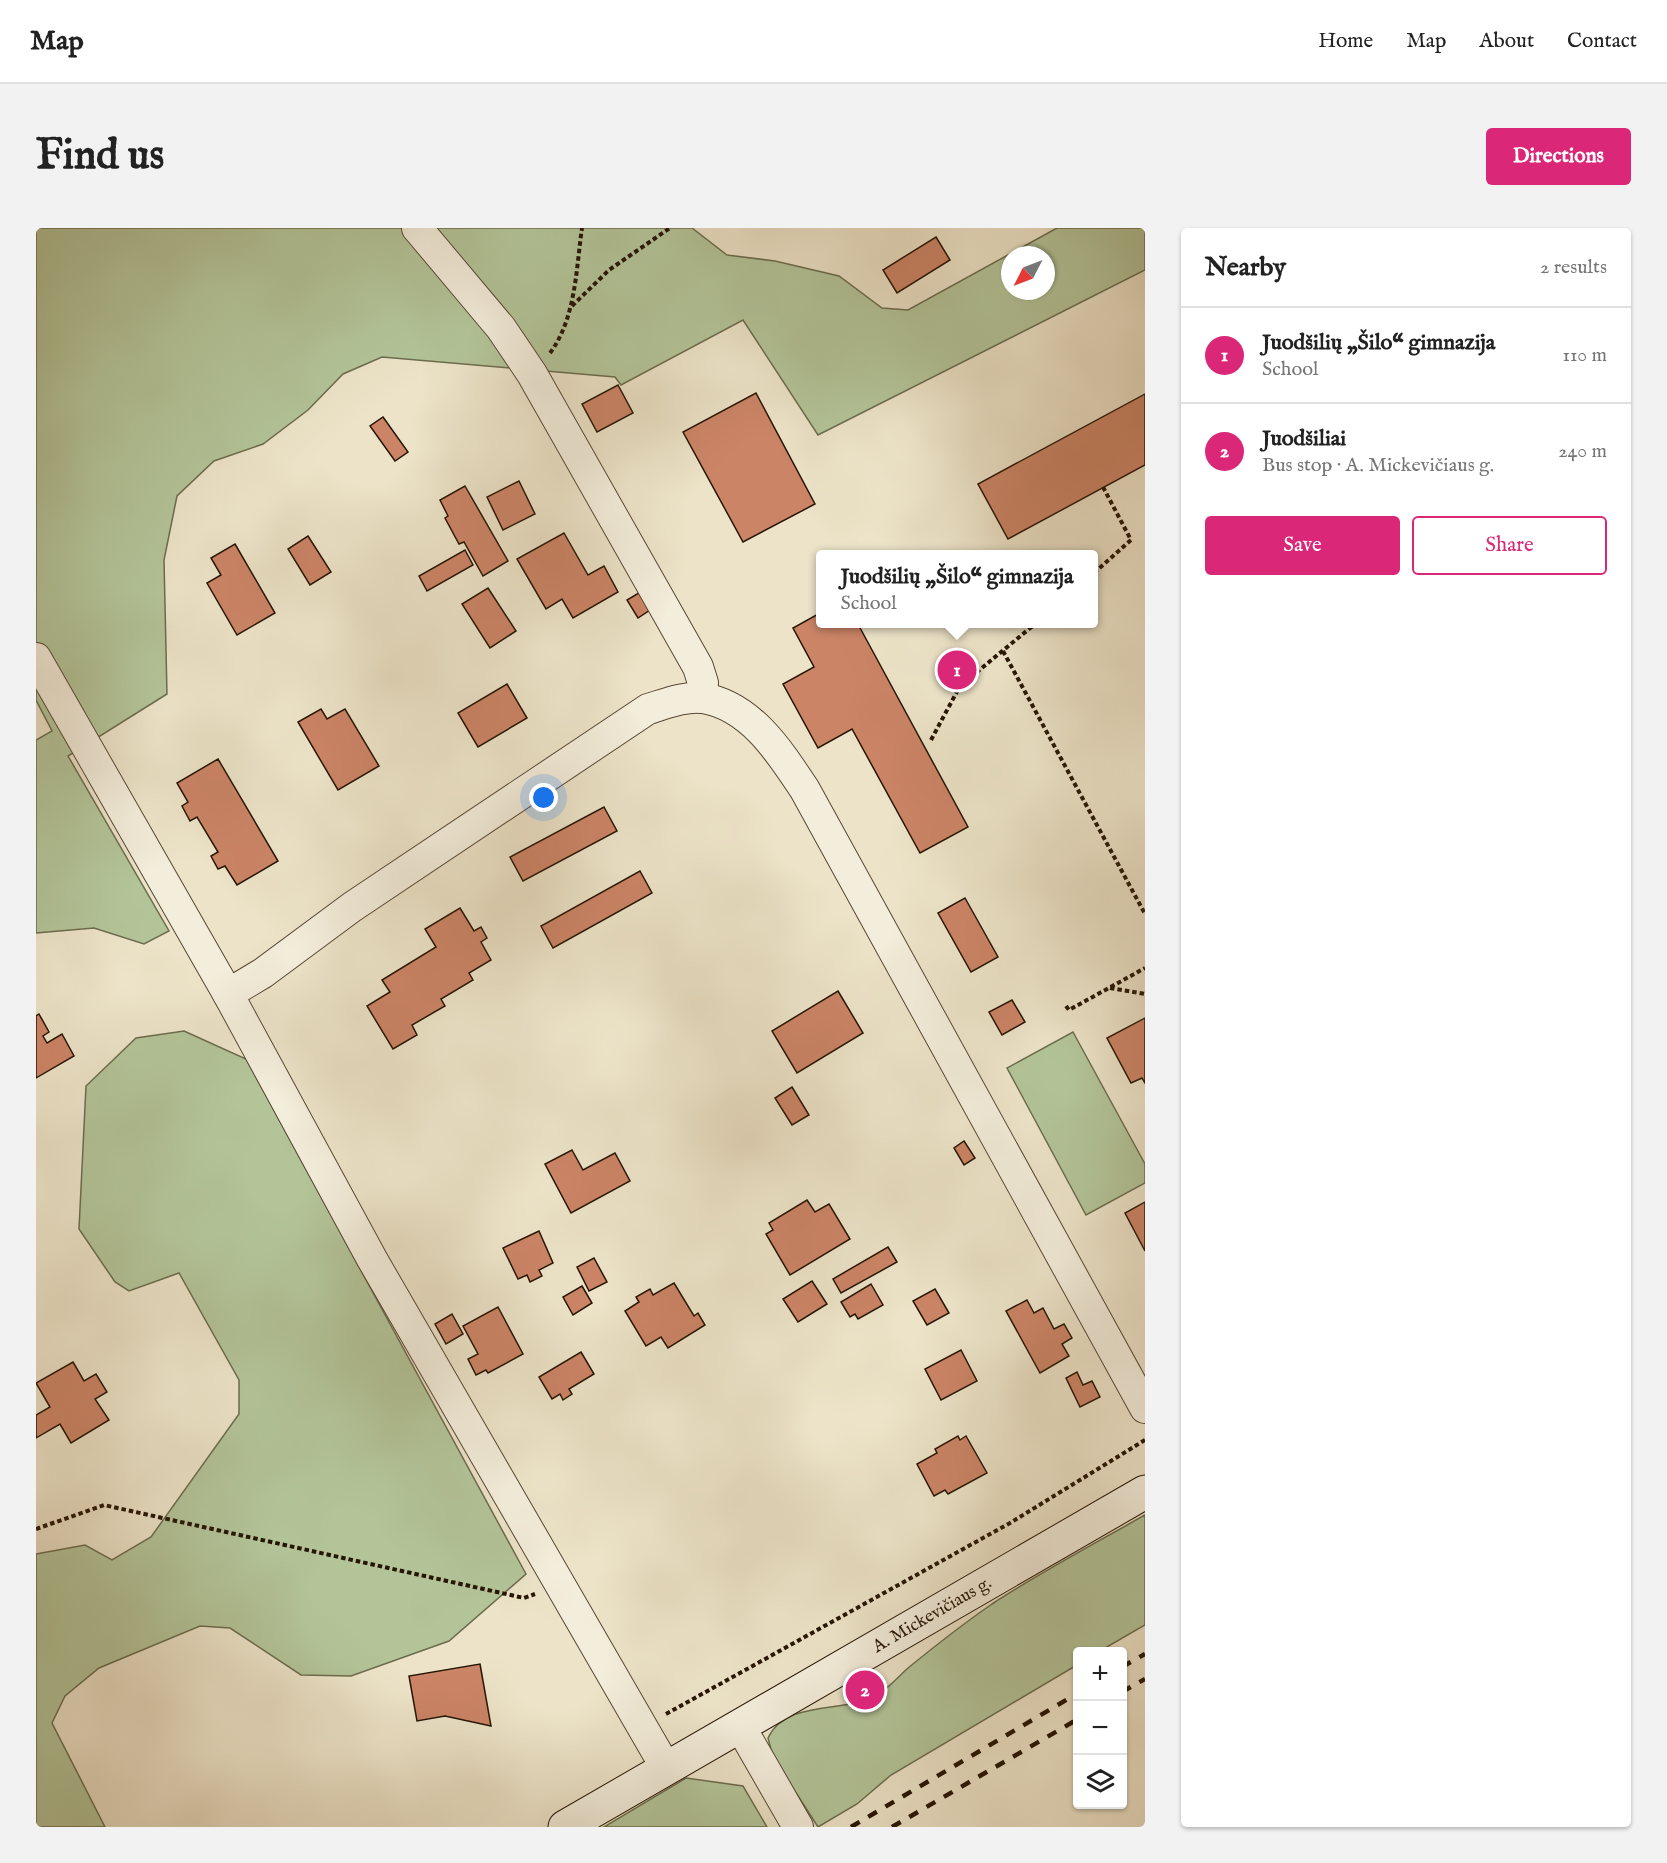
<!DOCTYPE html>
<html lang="en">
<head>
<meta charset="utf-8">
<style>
	body { margin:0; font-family:"IM FELL English",serif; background:#f2f2f2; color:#222 }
	.controls { position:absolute; right:18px; bottom:18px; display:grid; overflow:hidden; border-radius:6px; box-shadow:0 2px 4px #0004 }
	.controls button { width:54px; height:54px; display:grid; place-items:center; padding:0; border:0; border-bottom:2px solid #e0e0e0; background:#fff; color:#222; font:30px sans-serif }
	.compass { position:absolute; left:965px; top:18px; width:54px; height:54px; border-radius:50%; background:#fff; box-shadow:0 2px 4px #0004; rotate:228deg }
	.you { position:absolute; left:508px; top:570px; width:21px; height:21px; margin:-15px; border:4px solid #fff; border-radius:50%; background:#1a73e8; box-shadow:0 0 0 9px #1a73e833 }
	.badge { display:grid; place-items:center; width:39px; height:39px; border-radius:50%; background:#db2777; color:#fff; font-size:20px; font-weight:700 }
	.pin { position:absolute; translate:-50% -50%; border:3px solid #fff; box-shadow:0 2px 6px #0006 }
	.popup { position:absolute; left:780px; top:322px; width:282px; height:78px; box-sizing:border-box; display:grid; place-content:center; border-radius:6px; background:#fff; filter:drop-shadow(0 2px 4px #0005); font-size:20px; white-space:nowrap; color:#767676 }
	.popup b { font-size:22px; color:#222 }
	.popup::after { content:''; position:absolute; left:50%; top:100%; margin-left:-12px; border:12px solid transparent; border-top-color:#fff }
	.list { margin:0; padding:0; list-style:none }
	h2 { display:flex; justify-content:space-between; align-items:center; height:78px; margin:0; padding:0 24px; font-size:26px }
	h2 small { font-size:20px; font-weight:400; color:#767676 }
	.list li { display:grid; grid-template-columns:39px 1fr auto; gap:18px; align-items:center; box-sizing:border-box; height:96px; padding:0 24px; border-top:2px solid #e0e0e0 }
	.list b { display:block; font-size:22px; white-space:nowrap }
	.list p { margin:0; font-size:20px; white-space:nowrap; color:#767676 }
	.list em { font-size:20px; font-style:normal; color:#767676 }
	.actions { display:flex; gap:12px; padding:18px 24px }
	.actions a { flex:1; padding:14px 0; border:2px solid #db2777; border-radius:6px; text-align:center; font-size:21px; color:#db2777 }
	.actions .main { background:#db2777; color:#fff }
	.icon { flex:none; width:33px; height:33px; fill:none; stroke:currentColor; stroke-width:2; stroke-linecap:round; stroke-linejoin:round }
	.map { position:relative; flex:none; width:1109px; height:1599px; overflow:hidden; border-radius:6px }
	header { display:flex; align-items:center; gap:36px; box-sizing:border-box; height:84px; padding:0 30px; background:#fff; border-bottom:2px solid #e0e0e0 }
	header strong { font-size:28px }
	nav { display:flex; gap:33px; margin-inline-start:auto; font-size:21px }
	.intro { display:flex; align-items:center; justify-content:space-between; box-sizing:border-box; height:144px; padding:0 36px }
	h1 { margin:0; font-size:42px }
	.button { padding:15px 27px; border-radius:6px; background:#db2777; color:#fff; font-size:21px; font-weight:700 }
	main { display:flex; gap:36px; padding:0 36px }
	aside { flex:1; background:#fff; border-radius:6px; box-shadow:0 2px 4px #0004 }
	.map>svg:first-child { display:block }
</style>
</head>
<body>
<header>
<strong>Map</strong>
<nav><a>Home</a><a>Map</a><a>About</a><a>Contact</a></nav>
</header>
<div class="intro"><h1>Find us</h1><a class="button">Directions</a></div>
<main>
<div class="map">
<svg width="1109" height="1599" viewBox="0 0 1109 1599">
	<rect width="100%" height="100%" fill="#ece3c8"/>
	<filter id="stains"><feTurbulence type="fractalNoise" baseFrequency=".00333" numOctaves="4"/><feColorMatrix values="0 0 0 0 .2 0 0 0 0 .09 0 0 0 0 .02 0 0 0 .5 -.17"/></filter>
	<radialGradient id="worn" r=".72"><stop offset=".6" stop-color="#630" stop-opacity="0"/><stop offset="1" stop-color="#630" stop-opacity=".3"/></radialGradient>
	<!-- green -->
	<g fill="#b3c499" stroke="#6c6c4e" stroke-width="1.5" fill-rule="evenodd">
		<path d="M0 0H656L691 27 739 33 803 48 846 80 872 82 1021 0H1109V42L782 207 707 92 585 157 579 149 346 129 307 146 272 182 227 216 178 233 141 268 128 332 131 466 32 528 133 703 108 716 58 700 0 705V512L16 503 0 472ZM974 27H1010V63H974Z"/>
		<polygon points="148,803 210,831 490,1346 413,1413 315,1448 265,1447 194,1400 164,1398 63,1440 29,1468 16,1495 69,1599 0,1599 0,1326 49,1317 76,1332 115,1309 203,1186 203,1152 143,1045 93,1063 79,1054 43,1001 50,858 100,810"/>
		<polygon points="1037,804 1109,936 1109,955 1050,987 971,840"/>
		<path d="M1109 1287V1397L1064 1423 1042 1424 1041 1437 855 1547 821 1576 782 1599 737 1529 732 1510C750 1472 806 1485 838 1469 850 1463 862 1449 872 1440 899 1418 927 1396 956 1376 1005 1344 1058 1316 1109 1287Z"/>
		<polygon points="650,1550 707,1558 731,1599 568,1599"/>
	</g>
	<!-- building -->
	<g fill="#cb8466" stroke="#261504" stroke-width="1.5">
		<polygon points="900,9 914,32 861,65 847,42"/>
		<polygon points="582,157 597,185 561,204 546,176"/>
		<polygon points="720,165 779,276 707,314 647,204"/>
		<polygon points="1109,166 1109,237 972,311 942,256"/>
		<polygon points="347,189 372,224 359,233 334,198"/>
		<polygon points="483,253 499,286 467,302 451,269"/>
		<polygon points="429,258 472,333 447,348 428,314 423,316 409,290 412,288 404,272"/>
		<polygon points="528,305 552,347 568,338 582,364 537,390 526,371 510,381 481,331"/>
		<polygon points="272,308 295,344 274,357 252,321"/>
		<polygon points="199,316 239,385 201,407 171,355 185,347 175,330"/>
		<polygon points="429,322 437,337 391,363 383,348"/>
		<polygon points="452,360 480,403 454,420 426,376"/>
		<polygon points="606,363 617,380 602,390 591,372"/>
		<polygon points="784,385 784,396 828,396 823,398 932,599 884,625 816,501 782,520 747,456 778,439 757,400"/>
		<polygon points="471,456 491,490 442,519 422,485"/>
		<polygon points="285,481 291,491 309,481 343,538 302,562 262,494"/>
		<polygon points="182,531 242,633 201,657 189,638 182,641 175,628 182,624 161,589 154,593 146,578 152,574 141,555"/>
		<polygon points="568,579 581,603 487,653 474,629"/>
		<polygon points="604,643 616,665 517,720 505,698"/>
		<polygon points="929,670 962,729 935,744 902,685"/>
		<polygon points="424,680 438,703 445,699 451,710 445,714 455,732 433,745 437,752 405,771 409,778 376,797 381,807 357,821 331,778 354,764 346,752 400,719 389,701"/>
		<polygon points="802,763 827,805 761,845 736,803"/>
		<polygon points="976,772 989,794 966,807 953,784"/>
		<polygon points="3,786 13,804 7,808 11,815 26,806 38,828 0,850 0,788"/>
		<polygon points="1109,790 1109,855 1106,850 1095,855 1071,810"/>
		<polygon points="756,859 773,887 756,897 739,870"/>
		<polygon points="928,913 939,930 928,937 918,920"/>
		<polygon points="536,922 547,942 579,925 594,953 535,985 509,936"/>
		<polygon points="771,972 779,984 793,976 814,1011 754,1047 730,1006 737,1002 733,995"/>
		<polygon points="1109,974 1109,1023 1089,985"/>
		<polygon points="503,1003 517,1035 503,1042 506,1048 494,1054 491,1047 482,1051 467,1020"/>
		<polygon points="852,1019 861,1034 805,1065 797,1051"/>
		<polygon points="558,1030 571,1054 553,1063 541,1039"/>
		<polygon points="776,1053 791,1076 762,1094 747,1071"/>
		<polygon points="638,1055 658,1088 662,1085 669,1097 632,1120 625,1109 610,1118 589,1083 603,1074 600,1069 614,1061 617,1067"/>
		<polygon points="835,1056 847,1077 822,1091 819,1086 814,1089 805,1074"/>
		<polygon points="546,1058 556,1075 537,1087 527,1069"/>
		<polygon points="899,1061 913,1085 891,1097 877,1073"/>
		<polygon points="991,1072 998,1085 1007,1080 1018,1101 1028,1096 1036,1110 1026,1116 1033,1128 1004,1145 970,1083"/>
		<polygon points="462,1079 487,1126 452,1145 450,1142 440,1147 432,1131 442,1126 427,1098"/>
		<polygon points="416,1086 427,1106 410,1116 399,1096"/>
		<polygon points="925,1122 941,1153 905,1172 889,1141"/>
		<polygon points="545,1124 558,1146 533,1161 536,1166 527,1172 524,1166 516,1171 503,1149"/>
		<polygon points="37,1134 48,1153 60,1146 71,1164 59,1171 73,1192 35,1215 24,1196 0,1210 0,1187 14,1179 0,1155"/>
		<polygon points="1041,1144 1047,1157 1056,1153 1064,1169 1044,1179 1030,1150"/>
		<polygon points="922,1208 924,1212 930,1208 951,1245 912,1266 909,1262 898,1268 881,1236 901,1225 899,1221"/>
		<polygon points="444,1436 455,1498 409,1488 381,1493 373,1448"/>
	</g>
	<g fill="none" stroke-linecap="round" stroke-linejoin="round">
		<!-- minor casing -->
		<g stroke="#584835" stroke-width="32">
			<g id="minor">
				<polyline points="381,0 465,100 496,146 662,439 667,455 666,470"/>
				<polyline points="0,430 192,766 336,1031 630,1540"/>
				<path d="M192 766 227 745 316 679 612 481C629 476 648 468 667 470 715 478 744 524 769 562L1109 1180"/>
				<polyline points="704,1498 762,1599"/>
			</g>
		</g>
		<!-- secondary casing -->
		<g stroke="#261504" stroke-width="35">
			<g id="secondary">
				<path id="s1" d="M529 1599 1109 1264"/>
			</g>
		</g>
		<!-- path -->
		<g stroke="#261504" stroke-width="4" stroke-dasharray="4.5 3" stroke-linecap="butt">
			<polyline points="536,78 573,42 634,0"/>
			<path d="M514 125C540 90 540 41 546 0"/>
			<polyline points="1058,345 1095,312 1067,259"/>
			<polyline points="967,423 1109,686"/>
			<polyline points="895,512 924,458 999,396"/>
			<polyline points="1074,760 1109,766"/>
			<polyline points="1030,778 1033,782 1109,740"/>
			<polyline points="0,1301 68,1277 488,1370 499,1366"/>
			<polyline points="630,1486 974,1295 1109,1212"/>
		</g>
		<!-- minor -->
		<use href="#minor" stroke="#f3eddb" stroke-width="30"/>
		<!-- secondary -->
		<use href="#secondary" stroke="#f3eddb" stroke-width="33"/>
		<!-- rail -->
		<g stroke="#261504" stroke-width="4.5" stroke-dasharray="10 10" stroke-linecap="butt">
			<polyline points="1086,1439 1109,1426"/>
			<polyline points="1086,1464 1109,1451"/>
			<polyline points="815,1599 1042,1465"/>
			<polyline points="856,1599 1042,1491"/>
		</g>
	</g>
	<g text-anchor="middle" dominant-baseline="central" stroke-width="6" stroke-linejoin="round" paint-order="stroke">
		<!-- street labels -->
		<g font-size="18" fill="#261504" stroke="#f3eddb">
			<text stroke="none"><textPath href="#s1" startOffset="424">A. Mickevičiaus g.</textPath></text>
		</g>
	</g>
	<rect width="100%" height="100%" filter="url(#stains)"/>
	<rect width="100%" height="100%" fill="url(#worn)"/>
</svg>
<div class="controls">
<button>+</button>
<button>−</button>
<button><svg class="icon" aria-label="layers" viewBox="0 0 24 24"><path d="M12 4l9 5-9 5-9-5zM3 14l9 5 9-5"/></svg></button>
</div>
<svg class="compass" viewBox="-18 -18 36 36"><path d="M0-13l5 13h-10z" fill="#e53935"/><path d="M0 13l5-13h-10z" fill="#767676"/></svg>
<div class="you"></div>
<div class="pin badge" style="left:921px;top:442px">1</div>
<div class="popup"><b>Juodšilių „Šilo“ gimnazija</b>School</div>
<div class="pin badge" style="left:829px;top:1462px">2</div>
</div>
<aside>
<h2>Nearby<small>2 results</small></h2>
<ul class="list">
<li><span class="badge">1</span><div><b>Juodšilių „Šilo“ gimnazija</b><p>School</p></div><em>110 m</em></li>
<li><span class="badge">2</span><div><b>Juodšiliai</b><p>Bus stop · A. Mickevičiaus g.</p></div><em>240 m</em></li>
</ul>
<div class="actions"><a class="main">Save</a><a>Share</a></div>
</aside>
</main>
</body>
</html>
